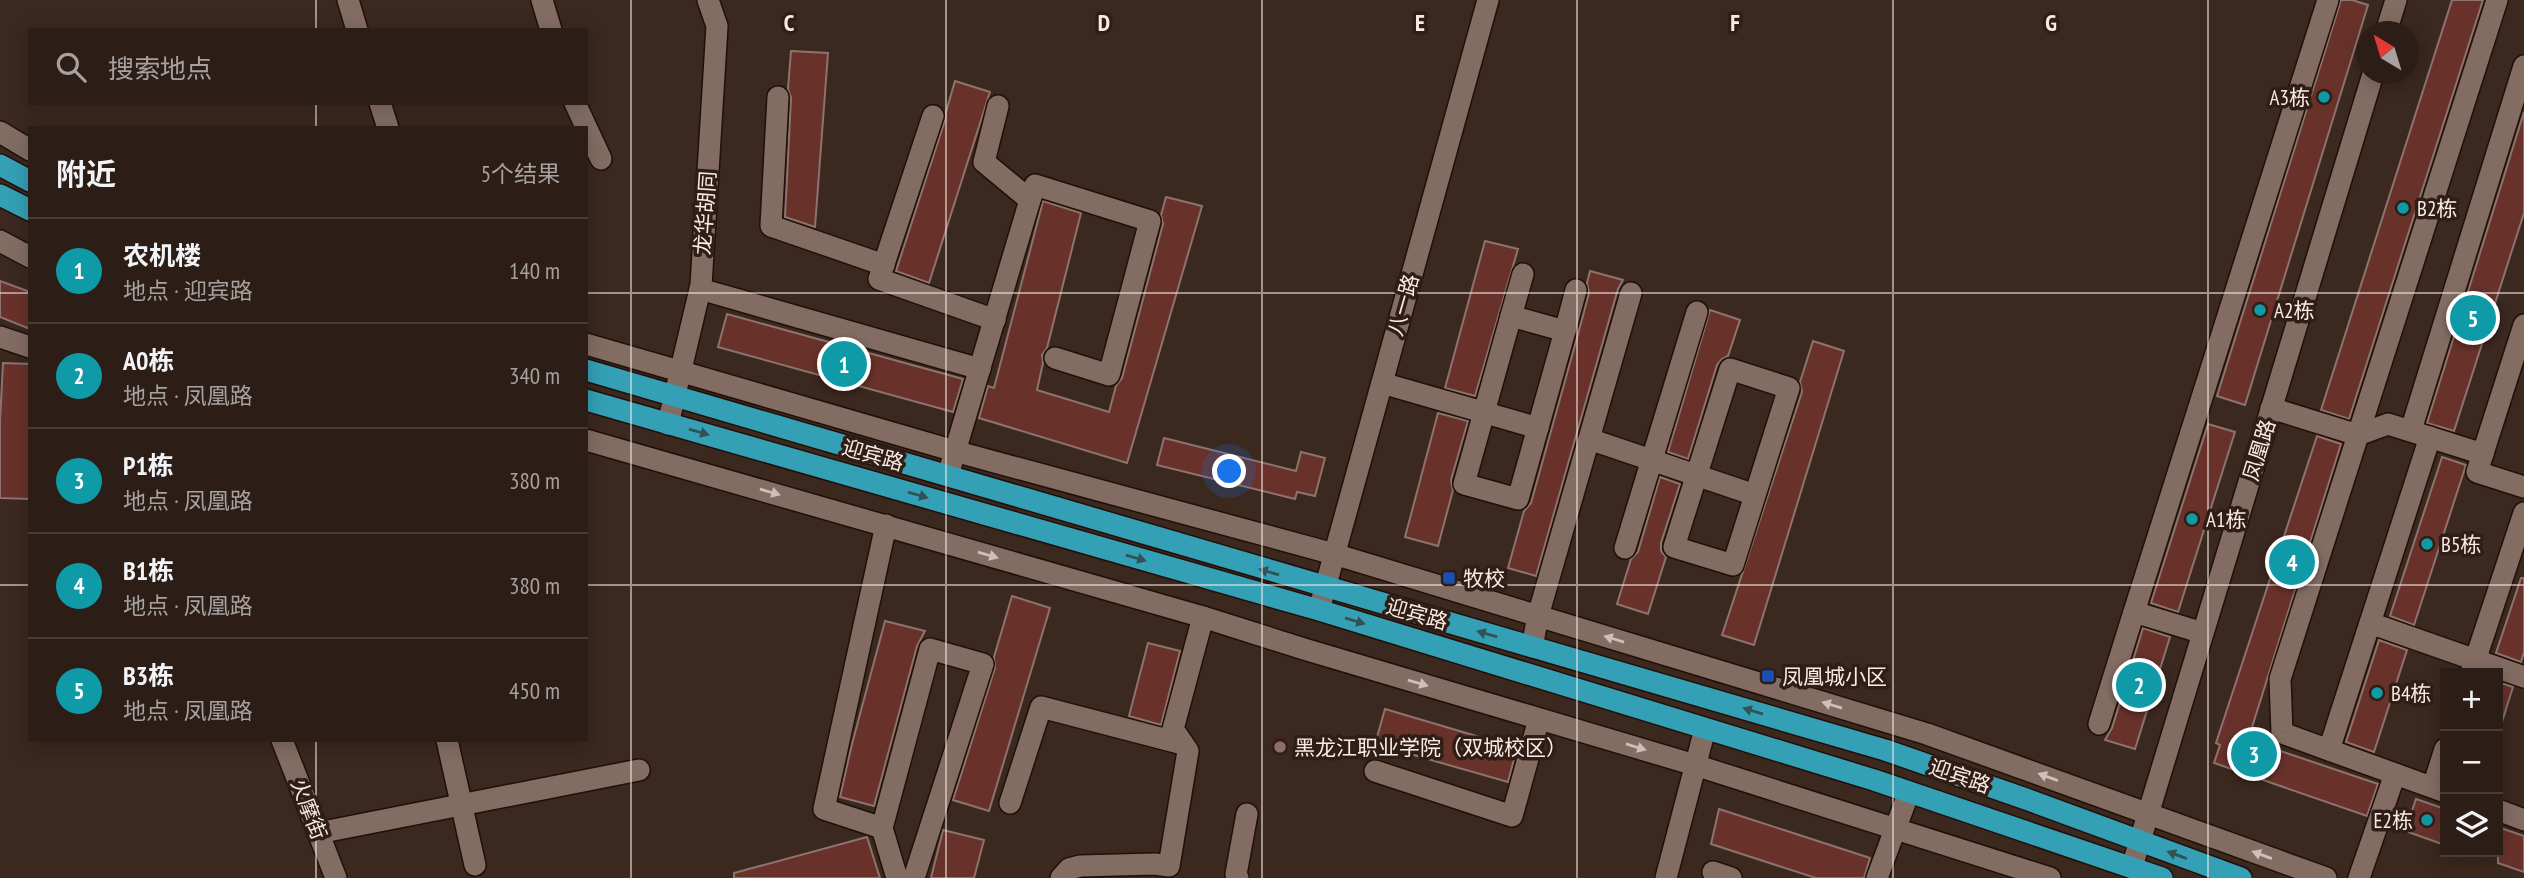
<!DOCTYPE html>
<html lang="zh">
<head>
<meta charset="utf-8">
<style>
	body { margin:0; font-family:"PT Sans Narrow","Noto Sans SC",sans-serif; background:#342720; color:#f1f3f6 }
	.controls { position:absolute; right:21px; bottom:21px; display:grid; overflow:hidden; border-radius:0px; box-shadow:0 4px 18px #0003 }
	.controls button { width:63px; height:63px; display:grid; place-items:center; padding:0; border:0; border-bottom:2px solid #483c36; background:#2c1e17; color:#f1f3f6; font:35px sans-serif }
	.compass { position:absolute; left:2356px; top:21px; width:63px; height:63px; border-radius:50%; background:#2c1e17; box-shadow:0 4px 18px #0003; rotate:322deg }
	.you { position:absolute; left:1230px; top:472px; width:24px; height:24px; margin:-18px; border:5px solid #fff; border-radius:50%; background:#1a73e8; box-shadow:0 0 0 10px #1a73e833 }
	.badge { display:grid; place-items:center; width:46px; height:46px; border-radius:50%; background:#1a73e8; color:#fff; font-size:23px; font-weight:700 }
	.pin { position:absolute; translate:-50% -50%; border:4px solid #fff; box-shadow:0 2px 7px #0006 }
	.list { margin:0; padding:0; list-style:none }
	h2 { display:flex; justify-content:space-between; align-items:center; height:91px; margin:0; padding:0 28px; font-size:30px }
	h2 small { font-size:23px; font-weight:400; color:#a6a2a1 }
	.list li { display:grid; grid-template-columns:46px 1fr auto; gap:21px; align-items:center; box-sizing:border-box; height:105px; padding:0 28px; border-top:2px solid #483c36 }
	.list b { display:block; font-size:26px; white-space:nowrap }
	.list p { margin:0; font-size:23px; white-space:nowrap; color:#a6a2a1 }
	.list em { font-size:23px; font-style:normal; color:#a6a2a1 }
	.icon { flex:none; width:38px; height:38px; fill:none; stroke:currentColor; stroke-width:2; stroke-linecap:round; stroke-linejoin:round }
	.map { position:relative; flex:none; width:2524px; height:878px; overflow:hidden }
	.search { position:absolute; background:#2c1e17; box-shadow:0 4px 18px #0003; left:28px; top:28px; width:560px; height:77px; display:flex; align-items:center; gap:18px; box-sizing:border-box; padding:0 24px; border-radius:0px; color:#a6a2a1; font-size:26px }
	.panel { position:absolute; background:#2c1e17; box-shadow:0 4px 18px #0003; left:28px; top:126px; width:560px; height:616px; border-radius:0px }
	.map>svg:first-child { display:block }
</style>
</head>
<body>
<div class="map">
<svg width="2524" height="878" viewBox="0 0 2524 878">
	<rect width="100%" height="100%" fill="#3b281f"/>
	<!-- building -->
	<g fill="#68322b" stroke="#8d736f" stroke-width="2">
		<polygon points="2341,0 2352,0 2368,5 2245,405 2217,396"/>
		<polygon points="2452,0 2483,0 2349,419 2321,410"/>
		<polygon points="791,51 828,53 815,227 785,217 791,98 788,89"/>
		<polygon points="955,81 990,92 929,283 896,271 945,120 946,112"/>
		<polygon points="2524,112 2524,213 2454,431 2427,423"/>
		<polygon points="1166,197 1202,206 1127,463 979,418 988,386 994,388 1043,201 1081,213 1047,348 1042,355 1043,363 1037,390 1109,412 1116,386 1122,378 1163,224 1161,215"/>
		<polygon points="1485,241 1518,249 1475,396 1445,388"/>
		<polygon points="1590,271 1623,280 1618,289 1536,576 1508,568 1524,511 1531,503 1578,334 1589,293 1587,283"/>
		<polygon points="0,281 30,292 30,329 0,317"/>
		<polygon points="1710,310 1740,320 1728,356 1722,359 1717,365 1688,459 1668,452"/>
		<polygon points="727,314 963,379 953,412 718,347"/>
		<polygon points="1813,341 1844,351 1754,645 1722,635 1802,392 1800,382"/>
		<polygon points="3,363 30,364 30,499 0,498 0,421"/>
		<polygon points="1438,413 1468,421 1451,480 1453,490 1438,546 1405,537"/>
		<polygon points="2208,424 2235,432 2178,612 2151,603"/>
		<polygon points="2317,436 2341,444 2248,740 2378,784 2367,816 2214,763 2220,745 2216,743"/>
		<polygon points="1164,438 1296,471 1301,452 1325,458 1315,496 1297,492 1295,499 1157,465"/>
		<polygon points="2442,457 2466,465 2414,625 2390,616"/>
		<polygon points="1660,477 1680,484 1661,543 1661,551 1666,557 1648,614 1617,604 1631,559 1638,552"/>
		<polygon points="2521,578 2524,578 2524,652 2521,662 2496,653"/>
		<polygon points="1012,596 1050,608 989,811 953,800 995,668 994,657"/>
		<polygon points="885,621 925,631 917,646 874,806 840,797 852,744"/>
		<polygon points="2143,628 2170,637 2135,749 2105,740 2112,728"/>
		<polygon points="2379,640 2407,650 2374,752 2346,742"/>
		<polygon points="1148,643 1180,651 1161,725 1129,716"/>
		<polygon points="2498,682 2513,687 2501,725 2498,724"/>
		<polygon points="1385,709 1517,748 1508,782 1375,744"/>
		<polygon points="2416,799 2445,809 2445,845 2405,831"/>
		<polygon points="1719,809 1870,858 1864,878 1816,878 1711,844"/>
		<polygon points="2498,827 2524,836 2524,872 2498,863"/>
		<polygon points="943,830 984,840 974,878 931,878"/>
		<polygon points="867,837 880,878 734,878 734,873"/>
	</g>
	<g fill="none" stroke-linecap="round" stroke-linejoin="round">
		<!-- minor casing -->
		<g stroke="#211008" stroke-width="24">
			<g id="minor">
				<polyline points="348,0 357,30"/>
				<polyline points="542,0 551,30"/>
				<polyline points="2386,32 2396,0"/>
				<polyline points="778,97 771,226 884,265"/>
				<polyline points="380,103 388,128"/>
				<polyline points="575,103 601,159"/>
				<polyline points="933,116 879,279 995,320"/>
				<polyline points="0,132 30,150"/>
				<polyline points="1030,200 1035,185 1150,221 1109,375 1055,358"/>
				<polyline points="0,241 30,257"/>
				<polyline points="700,289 980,369"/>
				<polygon points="1511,316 1565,331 1518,499 1464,484"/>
				<polyline points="1511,316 1523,274"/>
				<polyline points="2524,325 2477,472 2524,487"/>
				<polyline points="1565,331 1576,290"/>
				<polyline points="0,337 30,347"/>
				<polyline points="586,344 958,452 1334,554 1927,734 2326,878"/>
				<polygon points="1730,369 1789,388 1733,565 1674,547"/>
				<polyline points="1382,383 1538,428"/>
				<polyline points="2271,408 2358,435 2388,424 2483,454"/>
				<polyline points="668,424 701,285 717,26 708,0"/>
				<polyline points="2411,430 2524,66"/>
				<polyline points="1589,439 1755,495"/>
				<polyline points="586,440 1203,617 1304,649 1695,765 2050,878"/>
				<polyline points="951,465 1030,200 984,162 998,106"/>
				<polyline points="886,525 824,809 882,828 930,649 983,664 914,878"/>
				<polyline points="1625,548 1697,312"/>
				<polyline points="1319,610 1488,0"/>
				<polyline points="2134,612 2328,0"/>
				<polyline points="2370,623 2524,677"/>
				<polyline points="1532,647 1538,616 1631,293"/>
				<polyline points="2471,673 2524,513"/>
				<polyline points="2099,724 2134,612 2203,633"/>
				<polyline points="282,740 336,878"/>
				<polyline points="447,740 475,865"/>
				<polyline points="2329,750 2430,437"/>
				<polyline points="1375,771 1512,816 1539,719"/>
				<polyline points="2433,787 2445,749"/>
				<polyline points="2445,792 2282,733 2280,679 2497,0"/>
				<polyline points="1010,803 1041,707 1183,744"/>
				<polyline points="2498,810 2524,820"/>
				<polyline points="882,828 897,878"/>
				<polyline points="318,833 639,770"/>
				<polyline points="2132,867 2373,74"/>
				<polyline points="1713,872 1731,878"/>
				<polyline points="1061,878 1069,869 1080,866 1155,864 1169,866 1188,751 1173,729 1203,617"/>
				<polyline points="1238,878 1236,874 1247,814"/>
				<polyline points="1666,878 1705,729"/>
				<polyline points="1877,878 1909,792"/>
				<polyline points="2359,878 2395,774"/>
			</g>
		</g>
		<!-- major casing -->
		<g stroke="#211008" stroke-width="24">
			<g id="major">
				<polyline points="0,165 30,181"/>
				<polyline points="0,195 30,210"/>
				<polyline points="586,370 1885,750 2026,799 2241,878"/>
				<polyline points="586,400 1319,610 1874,780 2162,878"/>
			</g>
		</g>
		<!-- minor -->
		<use href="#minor" stroke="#836d63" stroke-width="21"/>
		<!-- major -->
		<use href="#major" stroke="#34a0b6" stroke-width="21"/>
	</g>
	<!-- one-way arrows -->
	<defs><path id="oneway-solid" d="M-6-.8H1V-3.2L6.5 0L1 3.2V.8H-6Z" transform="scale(1.75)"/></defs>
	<g fill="#325256">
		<use href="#oneway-solid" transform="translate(699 432) rotate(16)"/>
		<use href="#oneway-solid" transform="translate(918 495) rotate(16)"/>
		<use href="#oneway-solid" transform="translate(1136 558) rotate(16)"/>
		<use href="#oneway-solid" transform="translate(1269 572) rotate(-164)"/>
		<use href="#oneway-solid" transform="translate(1355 621) rotate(17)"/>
		<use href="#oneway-solid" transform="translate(1487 634) rotate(-164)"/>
		<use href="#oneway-solid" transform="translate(1753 711) rotate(-163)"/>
		<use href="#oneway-solid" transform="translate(2177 855) rotate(-160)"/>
	</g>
	<g fill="#cfbfb8">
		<use href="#oneway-solid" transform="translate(770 492) rotate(16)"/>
		<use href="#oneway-solid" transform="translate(988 555) rotate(16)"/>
		<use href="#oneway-solid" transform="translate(1614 639) rotate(-163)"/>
		<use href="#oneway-solid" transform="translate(1418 683) rotate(16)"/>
		<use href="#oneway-solid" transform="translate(1832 705) rotate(-163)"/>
		<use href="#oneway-solid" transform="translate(1636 747) rotate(17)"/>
		<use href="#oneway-solid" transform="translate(2048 777) rotate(-160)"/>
		<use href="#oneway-solid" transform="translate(2262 855) rotate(-160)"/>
	</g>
	<!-- grid -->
	<path fill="none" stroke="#f8ebe5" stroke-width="2" stroke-opacity="0.55" d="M316 0V30M631 0V878M946 0V878M1262 0V878M1577 0V878M1893 0V878M2208 0V878M316 103V128M0 293H30M586 293H2524M0 585H30M586 585H2524M316 740V878"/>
	<!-- markers -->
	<g fill="#0f9aa8" stroke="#301e16" stroke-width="2.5">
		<circle cx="2324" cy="97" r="7"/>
		<circle cx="2403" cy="208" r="7"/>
		<circle cx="2260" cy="310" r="7"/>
		<circle cx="2192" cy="519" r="7"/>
		<circle cx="2427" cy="544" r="7"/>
		<circle cx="2377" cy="693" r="7"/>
		<circle cx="2427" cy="820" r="7"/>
	</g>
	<g fill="#1a4fb4" stroke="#301e16" stroke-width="2.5">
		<rect x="1442" y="571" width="14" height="14" rx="3.5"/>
		<rect x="1761" y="669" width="14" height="14" rx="3.5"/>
	</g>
	<circle fill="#8d6e63" stroke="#301e16" stroke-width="2.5" cx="1280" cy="747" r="7"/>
	<g text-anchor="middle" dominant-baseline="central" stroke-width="7" stroke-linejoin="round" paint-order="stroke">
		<!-- poi labels -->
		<g font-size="21" fill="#f8ebe5" stroke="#301e16" text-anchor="start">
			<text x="2310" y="97" text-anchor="end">A3栋</text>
			<text x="2417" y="208">B2栋</text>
			<text x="2274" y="310">A2栋</text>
			<text x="2206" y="519">A1栋</text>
			<text x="2441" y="544">B5栋</text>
			<text x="1463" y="578">牧校</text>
			<text x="1782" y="676">凤凰城小区</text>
			<text x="2391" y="693">B4栋</text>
			<text x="1294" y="747">黑龙江职业学院（双城校区）</text>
			<text x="2413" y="820" text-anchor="end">E2栋</text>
		</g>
		<!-- street labels -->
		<g font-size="21" fill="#f8ebe5" stroke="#301e16">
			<text transform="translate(705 213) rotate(-86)">龙华胡同</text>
			<text transform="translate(1403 305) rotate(-74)">八一路</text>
			<text transform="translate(2259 450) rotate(-73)">凤凰路</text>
			<text transform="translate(873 455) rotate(16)">迎宾路</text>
			<text transform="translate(1417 614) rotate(16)">迎宾路</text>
			<text transform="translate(1960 776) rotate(19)">迎宾路</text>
			<text transform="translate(309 809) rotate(69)">火摩街</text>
		</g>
	</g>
	<g font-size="23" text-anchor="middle" font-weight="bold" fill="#f8ebe5" stroke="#301e16" stroke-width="7" stroke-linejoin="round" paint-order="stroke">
		<text x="789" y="31">C</text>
		<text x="1104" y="31">D</text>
		<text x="1420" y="31">E</text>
		<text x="1735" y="31">F</text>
		<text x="2051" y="31">G</text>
	</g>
</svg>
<div class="controls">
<button>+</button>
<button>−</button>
<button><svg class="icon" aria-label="layers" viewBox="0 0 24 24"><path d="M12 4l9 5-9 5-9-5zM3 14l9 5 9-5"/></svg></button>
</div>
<svg class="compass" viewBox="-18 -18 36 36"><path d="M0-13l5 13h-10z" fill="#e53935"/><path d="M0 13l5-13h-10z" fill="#a6a2a1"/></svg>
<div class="you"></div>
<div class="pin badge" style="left:844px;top:364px;background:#0f9aa8">1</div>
<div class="pin badge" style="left:2139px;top:685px;background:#0f9aa8">2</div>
<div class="pin badge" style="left:2254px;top:754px;background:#0f9aa8">3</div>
<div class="pin badge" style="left:2292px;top:562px;background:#0f9aa8">4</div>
<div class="pin badge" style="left:2473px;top:318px;background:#0f9aa8">5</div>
<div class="search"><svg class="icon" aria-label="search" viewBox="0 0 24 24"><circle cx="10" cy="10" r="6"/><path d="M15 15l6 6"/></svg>搜索地点</div>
<section class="panel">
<h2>附近<small>5个结果</small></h2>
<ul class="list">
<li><span class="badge" style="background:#0f9aa8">1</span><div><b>农机楼</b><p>地点 · 迎宾路</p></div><em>140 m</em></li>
<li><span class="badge" style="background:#0f9aa8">2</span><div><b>A0栋</b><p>地点 · 凤凰路</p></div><em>340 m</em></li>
<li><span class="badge" style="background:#0f9aa8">3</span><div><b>P1栋</b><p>地点 · 凤凰路</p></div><em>380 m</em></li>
<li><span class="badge" style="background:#0f9aa8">4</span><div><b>B1栋</b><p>地点 · 凤凰路</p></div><em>380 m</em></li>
<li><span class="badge" style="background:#0f9aa8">5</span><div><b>B3栋</b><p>地点 · 凤凰路</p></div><em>450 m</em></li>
</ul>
</section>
</div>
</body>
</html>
